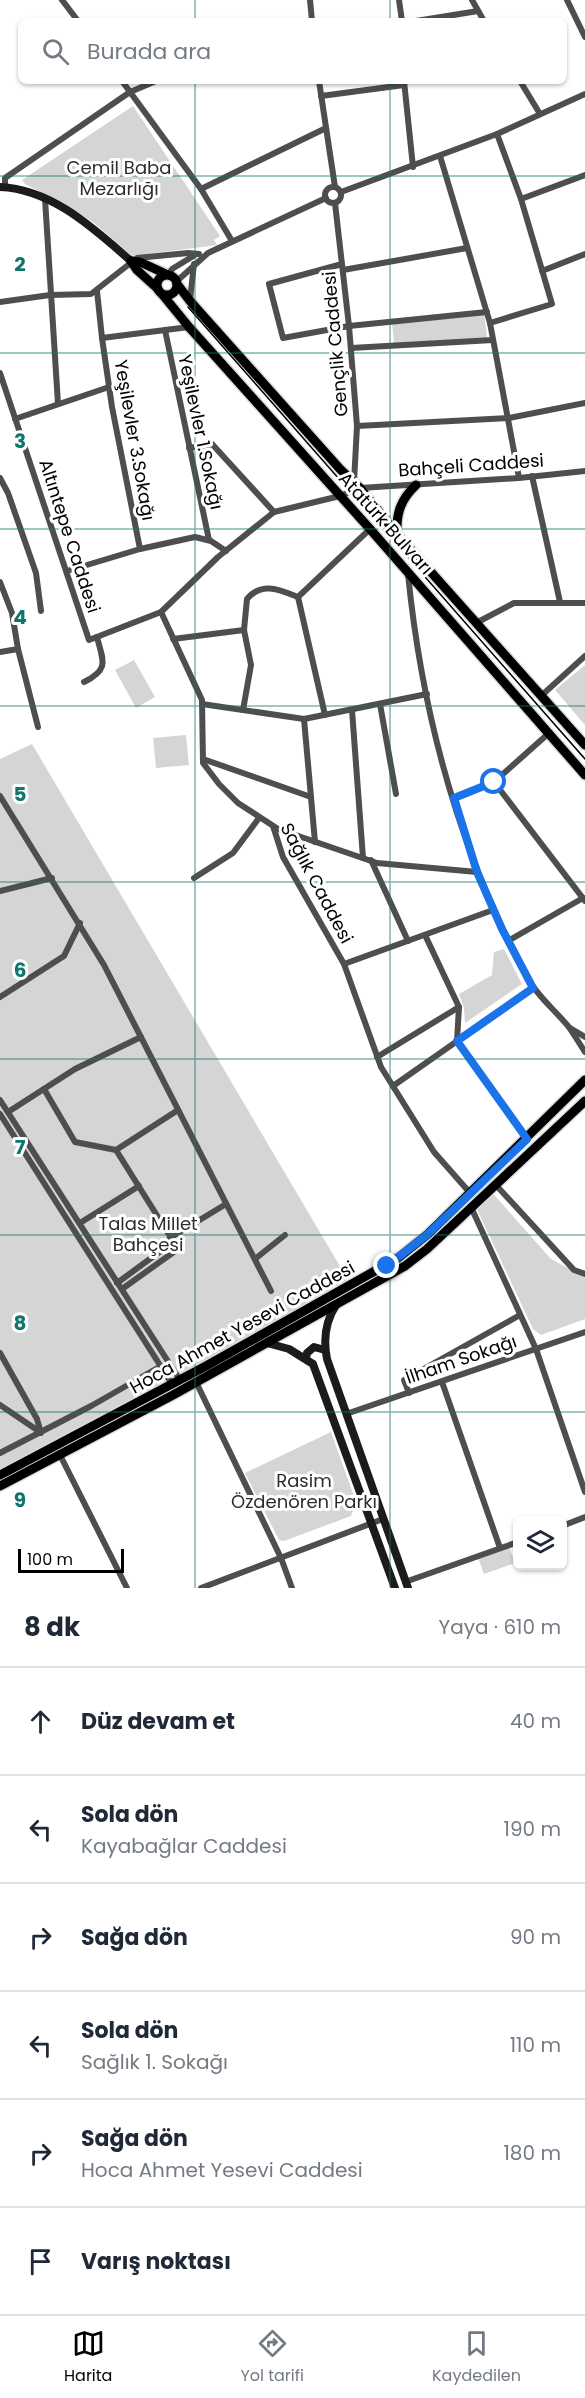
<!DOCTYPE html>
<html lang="tr">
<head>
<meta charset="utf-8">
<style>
	body { margin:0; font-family:Poppins,sans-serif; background:#f6f6f7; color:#1f2937 }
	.controls { position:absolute; right:18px; bottom:18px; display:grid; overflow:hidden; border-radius:9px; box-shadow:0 2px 4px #0004 }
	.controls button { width:54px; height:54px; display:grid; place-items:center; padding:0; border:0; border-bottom:2px solid #e0e1e3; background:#fff; color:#1f2937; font:30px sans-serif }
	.scale { position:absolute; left:18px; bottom:15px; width:106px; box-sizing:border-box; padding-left:6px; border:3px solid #000; border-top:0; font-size:16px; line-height:21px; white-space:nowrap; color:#000; -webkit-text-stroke:4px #fff; paint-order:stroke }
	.stop { position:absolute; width:18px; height:18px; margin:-14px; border:4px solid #1a73e8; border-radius:50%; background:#fff }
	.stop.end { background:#1a73e8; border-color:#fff; box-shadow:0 2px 6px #0008 }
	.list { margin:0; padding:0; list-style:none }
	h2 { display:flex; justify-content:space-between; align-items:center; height:78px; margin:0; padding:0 24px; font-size:26px }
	h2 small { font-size:20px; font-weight:400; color:#747a83 }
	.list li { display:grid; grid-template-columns:39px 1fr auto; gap:18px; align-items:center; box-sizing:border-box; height:108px; padding:0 24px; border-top:2px solid #e0e1e3 }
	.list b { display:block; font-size:22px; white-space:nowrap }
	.list p { margin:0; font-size:20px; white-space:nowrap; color:#747a83 }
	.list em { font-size:20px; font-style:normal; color:#747a83 }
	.icon { flex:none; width:33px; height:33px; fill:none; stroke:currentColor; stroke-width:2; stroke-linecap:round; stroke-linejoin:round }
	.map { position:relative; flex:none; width:585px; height:1588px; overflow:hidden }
	.search { position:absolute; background:#fff; box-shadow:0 2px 4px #0004; left:18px; right:18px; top:18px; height:66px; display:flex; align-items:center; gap:15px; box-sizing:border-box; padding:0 21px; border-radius:9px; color:#747a83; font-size:22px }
	.sheet { height:726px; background:#fff }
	nav { display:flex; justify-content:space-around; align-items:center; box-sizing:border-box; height:84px; border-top:2px solid #e0e1e3; background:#fff; font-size:16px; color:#747a83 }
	nav a { display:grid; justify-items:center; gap:3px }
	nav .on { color:#000 }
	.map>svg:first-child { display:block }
</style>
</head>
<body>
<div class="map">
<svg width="585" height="1588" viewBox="0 0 585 1588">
	<rect width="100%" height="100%" fill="#fff"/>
	<!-- green -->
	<g fill="#d5d5d5">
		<polygon points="133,106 220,236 214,240 217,245 132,256 94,223 62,203 25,184 22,180"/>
		<polygon points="484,312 487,338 394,343 392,322"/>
		<polygon points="134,660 155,697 136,708 115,670"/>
		<polygon points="585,665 585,725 555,690"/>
		<polygon points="186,735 189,765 156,768 153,738"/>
		<polygon points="32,744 354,1290 147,1404 0,1481 0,759"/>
		<polygon points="504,949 522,984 465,1023 464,1008 459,994 492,975 494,952"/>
		<polygon points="489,1189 551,1259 585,1277 585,1319 541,1335 533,1329 475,1205"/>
		<polygon points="331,1432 356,1502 351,1516 284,1541 279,1540 245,1473"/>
		<polygon points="509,1547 515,1563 484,1574 478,1558"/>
	</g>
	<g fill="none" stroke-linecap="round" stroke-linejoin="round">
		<!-- primary casing -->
		<g stroke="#dbdbdb" stroke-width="12">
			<g id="primary">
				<polyline points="131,261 137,270 158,289"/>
				<polyline points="131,261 140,262 166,274"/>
				<circle cx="167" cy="285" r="10"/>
				<polyline points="177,284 190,301 340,469 360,488 397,534 585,745"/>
				<polyline points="162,294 189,327 370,529 585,775"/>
				<path d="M397 534C396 513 401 499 416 485"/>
				<polyline points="0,1475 206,1366 398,1258 428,1234 585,1080"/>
				<polyline points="0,1486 173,1395 405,1266 427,1249 585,1101"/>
			</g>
		</g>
		<!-- street -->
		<g stroke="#4e4e4e" stroke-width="6">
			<polyline points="62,0 78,21"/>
			<polyline points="310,0 312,21"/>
			<polyline points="399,0 402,21"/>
			<polyline points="472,0 484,21"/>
			<polyline points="567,0 585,37"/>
			<polyline points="416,21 478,11"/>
			<polyline points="122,81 201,189 232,241"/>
			<polyline points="319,81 335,187"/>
			<polyline points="404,81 413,167"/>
			<polyline points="520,81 540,114"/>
			<polyline points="321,96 404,85"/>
			<polyline points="440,156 490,323 519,478"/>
			<circle cx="333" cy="195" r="8"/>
			<polyline points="5,187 5,178 130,92 156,81"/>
			<polyline points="201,189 326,128"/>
			<polyline points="341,192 497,134 585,94"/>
			<polyline points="45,199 58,404"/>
			<polyline points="521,199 585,175"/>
			<polyline points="335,203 349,326 357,426 354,482"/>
			<polyline points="342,264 269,284 283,338 349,326 487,312"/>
			<polyline points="343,270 467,248"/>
			<polyline points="542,271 585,254"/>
			<polyline points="169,274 172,269 195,255"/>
			<polyline points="177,281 208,253 326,198"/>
			<polyline points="97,291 102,338 189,327"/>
			<polyline points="190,300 194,264"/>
			<polyline points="0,302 50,295 91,294 137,258 188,253 199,254"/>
			<polyline points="490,323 552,304 521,199 497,134"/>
			<polyline points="165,330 209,540"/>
			<polyline points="102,338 112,407 140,549"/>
			<polyline points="351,348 493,340"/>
			<polyline points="0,373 89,640 161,612 218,557 274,512 340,496 360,488 519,478 585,471"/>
			<polyline points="15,419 109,387"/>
			<polyline points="357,426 509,418 585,403"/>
			<polyline points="189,448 212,444 274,512"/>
			<polyline points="532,476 560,602"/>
			<polyline points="0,478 8,493 36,573 41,611"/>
			<polyline points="67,571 140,549 195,537 211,541 226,551"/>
			<path d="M408 574C422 714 460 853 527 977 537 996 554 1009 568 1026 574 1034 579 1043 585 1052"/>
			<polyline points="0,582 12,613 18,649 0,652"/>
			<polyline points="298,597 325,715"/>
			<polyline points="298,597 370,529"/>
			<polyline points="161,612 202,700 203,763 219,784 238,803 278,829 377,863 477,872"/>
			<polyline points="476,623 514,603 585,603"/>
			<polyline points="173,639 244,630"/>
			<polyline points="18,649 38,727"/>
			<path d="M84 682C110 669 103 661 97 637"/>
			<polyline points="541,696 585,656"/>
			<polyline points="202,704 304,719 427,694"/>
			<polyline points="380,704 396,794"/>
			<path d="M243 710 251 665 244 630 247 599C262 581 280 590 298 597"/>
			<polyline points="352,710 363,858"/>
			<polyline points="304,719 315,842"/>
			<polyline points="203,759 311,797"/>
			<polyline points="494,782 585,901"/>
			<polyline points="0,796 104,965 271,1291"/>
			<polyline points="454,798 494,782 549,733"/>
			<polyline points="273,826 283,857 344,964 381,1067 434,1152 471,1194"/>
			<polyline points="371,860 408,941"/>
			<polyline points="194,878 233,853 259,818"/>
			<polyline points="0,891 52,878"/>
			<polyline points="425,935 459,1007 457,1041 527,1139"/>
			<polyline points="508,941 583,898"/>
			<polyline points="344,964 493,910"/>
			<polyline points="0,997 64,956 80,923"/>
			<polyline points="570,1028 585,1037"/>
			<polyline points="377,1057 459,1007"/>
			<polyline points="393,1086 533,988"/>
			<polyline points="44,1089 75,1142 116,1150 178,1249 122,1289"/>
			<polyline points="0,1100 180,1380"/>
			<polyline points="8,1112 75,1069 141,1037"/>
			<polyline points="0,1114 172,1384"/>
			<polyline points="116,1150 178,1110"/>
			<polyline points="495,1184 574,1270 585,1274"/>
			<polyline points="471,1207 536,1349 585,1492"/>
			<polyline points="80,1223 139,1186"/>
			<polyline points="170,1238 226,1204"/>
			<polyline points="255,1259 285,1235"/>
			<polyline points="117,1283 173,1242"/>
			<polyline points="0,1353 37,1419 41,1433"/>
			<polyline points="196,1382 281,1558 292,1588"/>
			<polyline points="442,1382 500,1548"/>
			<polyline points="409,1393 404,1380 520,1315"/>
			<polyline points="0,1405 40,1432"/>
			<polyline points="346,1414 585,1332"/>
			<polyline points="0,1453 91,1406 161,1366"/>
			<polyline points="60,1455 127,1588"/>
			<polyline points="562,1526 585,1517"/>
			<polyline points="405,1582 518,1542"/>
			<polyline points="201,1588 383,1519"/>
		</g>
		<!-- secondary -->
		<g stroke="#1b1b1b" stroke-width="8">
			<path d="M0 187C52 189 94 229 131 261"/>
			<path d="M336 1305C325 1322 323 1339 327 1359L408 1588"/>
			<polyline points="267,1343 289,1349 313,1364 395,1588"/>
			<polyline points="306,1358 307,1353 314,1347 325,1350"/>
		</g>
		<!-- primary -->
		<use href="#primary" stroke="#000" stroke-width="9"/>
		<!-- tram -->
		<polyline stroke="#000" stroke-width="1.5" points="188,307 585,759"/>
	</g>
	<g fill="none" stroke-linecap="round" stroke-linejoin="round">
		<!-- route -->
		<polyline stroke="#1a73e8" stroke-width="8" points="387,1266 428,1234 527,1139 457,1041 533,988 502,929 477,872 454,798 494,782"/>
	</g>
	<!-- grid -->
	<path fill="none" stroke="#0f766e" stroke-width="1.5" stroke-opacity="0.55" d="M195 0V21M390 0V21M195 81V1588M390 81V1588M0 176H585M0 353H585M0 529H585M0 706H585M0 882H585M0 1059H585M0 1235H585M0 1412H585"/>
	<g text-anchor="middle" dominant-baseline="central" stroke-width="6" stroke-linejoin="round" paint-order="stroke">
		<!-- park labels -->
		<g font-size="18" fill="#2c2c2c" stroke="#fff">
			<text x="119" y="167">Cemil Baba<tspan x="119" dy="21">Mezarlığı</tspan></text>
			<text x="148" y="1223">Talas Millet<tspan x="148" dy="21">Bahçesi</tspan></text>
			<text x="304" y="1480">Rasim<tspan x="304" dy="21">Özdenören Parkı</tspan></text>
		</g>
		<!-- street labels -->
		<g font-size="18" fill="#000" stroke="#fff">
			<text transform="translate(335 344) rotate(-95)">Gençlik Caddesi</text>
			<text transform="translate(201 432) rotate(78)">Yeşilevler 1.Sokağı</text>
			<text transform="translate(135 440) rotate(80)">Yeşilevler 3.Sokağı</text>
			<text transform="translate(471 465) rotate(-4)">Bahçeli Caddesi</text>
			<text transform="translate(386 523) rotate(48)">Atatürk Bulvarı</text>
			<text transform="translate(70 536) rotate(72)">Altıntepe Caddesi</text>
			<text transform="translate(317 883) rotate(62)">Sağlık Caddesi</text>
			<text transform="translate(242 1327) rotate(-29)">Hoca Ahmet Yesevi Caddesi</text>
			<text transform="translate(461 1359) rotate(-19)">İlham Sokağı</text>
		</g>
	</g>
	<g font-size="20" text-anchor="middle" font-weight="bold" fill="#0f766e" stroke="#fff" stroke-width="6" stroke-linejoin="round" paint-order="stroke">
		<text x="20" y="271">2</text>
		<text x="20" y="448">3</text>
		<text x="20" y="624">4</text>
		<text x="20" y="801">5</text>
		<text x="20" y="977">6</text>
		<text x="20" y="1154">7</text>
		<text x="20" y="1330">8</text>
		<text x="20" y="1507">9</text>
	</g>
</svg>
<div class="controls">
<button><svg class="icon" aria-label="layers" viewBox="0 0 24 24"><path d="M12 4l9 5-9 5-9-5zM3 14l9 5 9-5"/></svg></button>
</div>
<div class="scale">100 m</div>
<div class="stop" style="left:494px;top:782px"></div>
<div class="stop end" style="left:387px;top:1266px"></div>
<div class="search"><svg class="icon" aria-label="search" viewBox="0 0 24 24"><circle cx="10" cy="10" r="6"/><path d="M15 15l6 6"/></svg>Burada ara</div>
</div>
<section class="sheet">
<h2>8 dk<small>Yaya · 610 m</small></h2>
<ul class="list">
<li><svg class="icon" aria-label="ahead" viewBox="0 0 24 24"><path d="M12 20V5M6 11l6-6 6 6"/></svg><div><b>Düz devam et</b></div><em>40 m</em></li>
<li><svg class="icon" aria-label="left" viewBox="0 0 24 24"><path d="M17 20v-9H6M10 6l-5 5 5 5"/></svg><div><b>Sola dön</b><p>Kayabağlar Caddesi</p></div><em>190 m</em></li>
<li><svg class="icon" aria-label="right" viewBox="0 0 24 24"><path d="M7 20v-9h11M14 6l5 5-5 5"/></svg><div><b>Sağa dön</b></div><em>90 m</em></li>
<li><svg class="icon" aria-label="left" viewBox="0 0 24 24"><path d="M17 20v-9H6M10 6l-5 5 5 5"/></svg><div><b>Sola dön</b><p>Sağlık 1. Sokağı</p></div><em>110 m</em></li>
<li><svg class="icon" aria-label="right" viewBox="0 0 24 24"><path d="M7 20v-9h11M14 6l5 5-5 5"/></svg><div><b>Sağa dön</b><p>Hoca Ahmet Yesevi Caddesi</p></div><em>180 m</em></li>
<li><svg class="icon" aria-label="arrive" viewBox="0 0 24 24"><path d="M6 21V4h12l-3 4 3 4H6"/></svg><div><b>Varış noktası</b></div></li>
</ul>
</section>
<nav>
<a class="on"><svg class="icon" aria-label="map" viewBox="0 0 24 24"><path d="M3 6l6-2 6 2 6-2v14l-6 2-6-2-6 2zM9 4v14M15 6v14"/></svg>Harita</a>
<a><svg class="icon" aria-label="directions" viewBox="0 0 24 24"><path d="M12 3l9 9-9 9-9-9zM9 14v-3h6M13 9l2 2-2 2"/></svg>Yol tarifi</a>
<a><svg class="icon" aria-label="saved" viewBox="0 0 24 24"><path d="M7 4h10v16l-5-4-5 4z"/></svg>Kaydedilen</a>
</nav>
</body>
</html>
